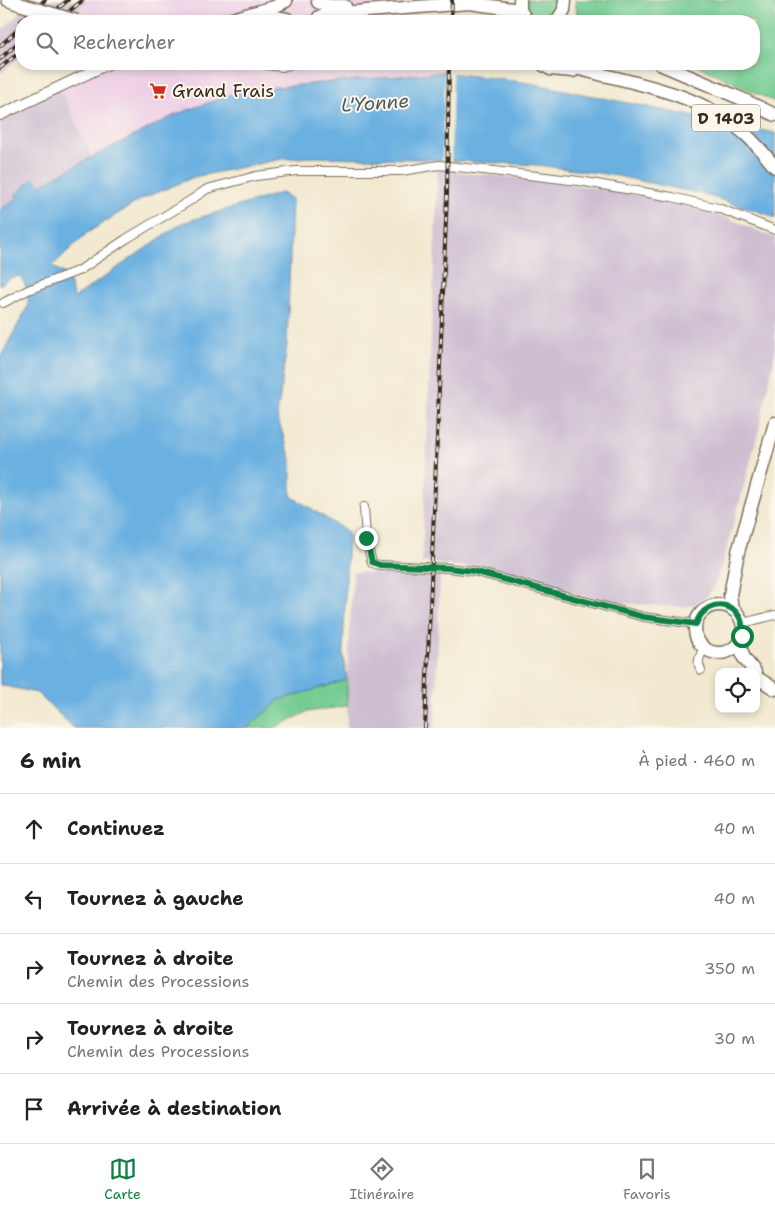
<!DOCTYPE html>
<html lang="fr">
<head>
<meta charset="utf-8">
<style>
	body { margin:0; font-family:"Shantell Sans",sans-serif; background:#f2f2f2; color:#222 }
	.controls { position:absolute; right:15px; bottom:15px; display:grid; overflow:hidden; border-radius:10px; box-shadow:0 2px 8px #0003 }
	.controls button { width:45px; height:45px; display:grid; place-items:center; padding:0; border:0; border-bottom:1px solid #e0e0e0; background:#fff; color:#222; font:25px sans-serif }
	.stop { position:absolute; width:15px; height:15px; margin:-11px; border:4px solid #0b8043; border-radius:50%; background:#fff }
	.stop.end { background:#0b8043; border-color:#fff; box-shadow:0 1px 5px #0008 }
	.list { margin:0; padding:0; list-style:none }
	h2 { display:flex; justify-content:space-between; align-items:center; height:65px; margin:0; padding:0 20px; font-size:21px }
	h2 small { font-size:16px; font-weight:400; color:#767676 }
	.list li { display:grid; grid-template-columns:32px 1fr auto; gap:15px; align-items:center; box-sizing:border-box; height:70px; padding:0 20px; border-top:1px solid #e0e0e0 }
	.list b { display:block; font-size:19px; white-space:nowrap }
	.list p { margin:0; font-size:16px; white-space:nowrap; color:#767676 }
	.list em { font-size:16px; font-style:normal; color:#767676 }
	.icon { flex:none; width:28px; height:28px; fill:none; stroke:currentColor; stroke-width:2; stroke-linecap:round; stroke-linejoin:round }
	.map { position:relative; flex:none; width:775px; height:728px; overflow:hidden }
	.search { position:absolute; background:#fff; box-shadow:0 2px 8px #0003; left:15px; right:15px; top:15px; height:55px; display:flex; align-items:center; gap:12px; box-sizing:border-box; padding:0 18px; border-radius:20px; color:#767676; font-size:19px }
	.sheet { height:415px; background:#fff }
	nav { display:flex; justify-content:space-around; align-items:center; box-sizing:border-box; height:70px; border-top:1px solid #e0e0e0; background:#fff; font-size:14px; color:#767676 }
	nav a { display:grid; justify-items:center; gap:2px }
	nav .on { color:#0b8043 }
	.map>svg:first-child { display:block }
</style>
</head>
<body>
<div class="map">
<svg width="775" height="728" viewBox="0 0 775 728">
	<rect width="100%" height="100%" fill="#fbf7ec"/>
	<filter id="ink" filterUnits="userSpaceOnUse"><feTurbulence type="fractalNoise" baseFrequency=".02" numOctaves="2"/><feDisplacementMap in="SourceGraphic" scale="10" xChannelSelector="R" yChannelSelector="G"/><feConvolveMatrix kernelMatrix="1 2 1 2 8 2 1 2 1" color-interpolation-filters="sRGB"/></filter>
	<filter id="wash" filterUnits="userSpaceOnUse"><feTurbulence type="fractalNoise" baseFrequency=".0096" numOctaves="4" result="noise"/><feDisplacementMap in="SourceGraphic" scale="20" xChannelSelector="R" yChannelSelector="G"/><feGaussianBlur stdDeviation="1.12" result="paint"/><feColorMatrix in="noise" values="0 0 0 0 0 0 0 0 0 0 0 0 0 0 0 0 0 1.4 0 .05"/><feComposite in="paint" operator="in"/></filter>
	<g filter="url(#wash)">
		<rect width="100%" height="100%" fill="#f2e9d0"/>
		<!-- built -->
		<g fill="#efd0e6">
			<polygon points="88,0 408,0 388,13 389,21 116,21 116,18 73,13"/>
			<polygon points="93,64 445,64 445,68 442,72 430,74 243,90 177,114 92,157 57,82"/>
		</g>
		<!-- industrial -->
		<g fill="#cdbed2">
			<polygon points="35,0 88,0 73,13"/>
			<polygon points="22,11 54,21 21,21 21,56 0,74 0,32"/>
			<polygon points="57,82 92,157 41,186 33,178 17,198 0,210 0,109"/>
			<polygon points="438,167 457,169 457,172 550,181 622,192 678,203 730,219 775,238 775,353 759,430 729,541 716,583 708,595 697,604 683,607 617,603 541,586 461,566 422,562"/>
			<polygon points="353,572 440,575 435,728 347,728 347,680"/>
		</g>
		<!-- green -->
		<g fill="#73cc92" stroke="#577b58">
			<path d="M527 0H558C561 26 523 26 527 0Z"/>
			<polygon points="575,0 775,0 775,102 694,64 754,64 754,21 598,21 577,13"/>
			<polygon points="347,680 347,706 307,712 274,728 247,728 279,700"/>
		</g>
		<!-- water -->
		<polygon fill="#6bb0e1" stroke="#536d80" points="442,72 530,83 775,133 775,218 767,214 702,194 613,175 537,165 417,159 313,157 282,159 194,177 142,199 87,233 52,266 67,275 74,298 182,223 281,193 292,199 287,345 277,417 291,459 291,496 348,532 343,653 347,680 279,700 247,728 74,728 37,693 0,685 0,358 28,306 28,290 20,276 8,279 0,285 0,210 17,199 16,194 34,178 41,185 92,157 177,114 243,90"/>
		<!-- pier -->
		<polygon fill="#f2e9d0" points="445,70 453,71 451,163 442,162"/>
	</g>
	<g filter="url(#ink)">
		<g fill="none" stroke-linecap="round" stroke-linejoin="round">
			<!-- minor casing -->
			<g stroke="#7b6d5c" stroke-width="10">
				<g id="minor">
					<polyline points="3,303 28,290 80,270 126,239 191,200 207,189 256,176 296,171 401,171 439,165 537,176 579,181 672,197 718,208 775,230"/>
					<polyline points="364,507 366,538 372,563 380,565 448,568 473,571 644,617 696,624"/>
					<polyline points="743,623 775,615"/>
					<path d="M701 670C696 662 700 656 704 648"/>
				</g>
			</g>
			<!-- tertiary casing -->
			<g stroke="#7b6d5c" stroke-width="12">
				<g id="tertiary">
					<polyline points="267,64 282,66 289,64"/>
					<polyline points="0,115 108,64"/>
				</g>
			</g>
			<!-- primary casing -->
			<g stroke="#7b6d5c" stroke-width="15">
				<g id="primary">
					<polyline points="8,0 19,4"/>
					<polyline points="520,0 520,10 527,21"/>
					<polyline points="318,2 329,6 345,6"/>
					<polyline points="319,17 329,14 469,3 520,10"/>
					<polyline points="257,18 275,17 287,19"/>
					<polyline points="225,21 274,7 286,1"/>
					<polyline points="557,21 564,10 565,0"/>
					<polyline points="542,64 550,69 573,71"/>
					<path d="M562 64C625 83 693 88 744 133 756 143 765 155 775 167"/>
					<polyline points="660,64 742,99 775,115"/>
					<circle cx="719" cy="629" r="24"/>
					<polyline points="732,609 730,595 738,552 775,423"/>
					<polyline points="739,642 744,658 755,672"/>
					<polyline points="756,677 775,689"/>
				</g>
			</g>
			<!-- minor -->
			<use href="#minor" stroke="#fff" stroke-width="8"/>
			<!-- tertiary -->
			<use href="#tertiary" stroke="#fff" stroke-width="10"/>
			<!-- primary -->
			<use href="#primary" stroke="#fff" stroke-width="12"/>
			<!-- rail casing -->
			<g stroke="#3b2a1e" stroke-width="4">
				<g id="rail">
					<polyline points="21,21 45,0"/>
					<polyline points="43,21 68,0"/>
					<polyline points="57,21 83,0"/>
					<polyline points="451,21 452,0"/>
					<polyline points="0,46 21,27"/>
					<polyline points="0,59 21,40"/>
					<polyline points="0,68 21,51"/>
					<polyline points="425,728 447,195 449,64"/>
				</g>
			</g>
			<!-- rail -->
			<use href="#rail" stroke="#fbf7ec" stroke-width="2" stroke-dasharray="5.5" stroke-linecap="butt"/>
			<!-- primary-bridge casing -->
			<g stroke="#7b6d5c" stroke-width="15" stroke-linecap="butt">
				<polyline id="primary-bridge" points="19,4 77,21"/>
			</g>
			<!-- primary-bridge -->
			<use href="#primary-bridge" stroke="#fff" stroke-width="12"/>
		</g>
	</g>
	<g fill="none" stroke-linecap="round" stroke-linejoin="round" filter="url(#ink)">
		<!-- route -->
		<path stroke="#0b8043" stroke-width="6" d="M366 538 372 562 380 565 448 568 473 571 644 617 696 624C707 593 748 603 742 636"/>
	</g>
	<!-- icons -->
	<defs>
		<g id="supermarket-bare" transform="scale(1.35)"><path d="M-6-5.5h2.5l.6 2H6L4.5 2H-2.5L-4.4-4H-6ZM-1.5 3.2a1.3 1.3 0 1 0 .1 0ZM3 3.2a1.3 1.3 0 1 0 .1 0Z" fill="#c8321e" stroke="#fbf7ec" stroke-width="2.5" paint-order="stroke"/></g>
	</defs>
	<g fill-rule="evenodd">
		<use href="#supermarket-bare" x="158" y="91"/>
	</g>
	<g text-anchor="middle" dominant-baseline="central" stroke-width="4" stroke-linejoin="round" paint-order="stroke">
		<!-- shield labels -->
		<rect fill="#fbf7ec" stroke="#75685c" stroke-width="1" x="692" y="104.5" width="68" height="27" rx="4"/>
		<g font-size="16" font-weight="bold" fill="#3b2a1e">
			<text x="726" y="118">D 1403</text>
		</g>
		<!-- poi labels -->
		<g font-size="18" fill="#3b2a1e" stroke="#fbf7ec" text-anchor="start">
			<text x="172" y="91">Grand Frais</text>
		</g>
		<!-- water labels -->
		<g font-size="19" font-style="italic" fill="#4c5962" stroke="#fbf7ec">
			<text transform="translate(375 103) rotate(-4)">L'Yonne</text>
		</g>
	</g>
</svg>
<div class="controls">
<button><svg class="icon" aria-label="locate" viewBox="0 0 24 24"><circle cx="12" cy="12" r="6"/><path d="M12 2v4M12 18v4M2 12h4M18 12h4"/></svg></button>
</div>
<div class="stop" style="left:742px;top:636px"></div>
<div class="stop end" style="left:366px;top:538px"></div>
<div class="search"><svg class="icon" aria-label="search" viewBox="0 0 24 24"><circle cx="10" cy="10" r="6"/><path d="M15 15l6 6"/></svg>Rechercher</div>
</div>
<section class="sheet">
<h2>6 min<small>À pied · 460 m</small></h2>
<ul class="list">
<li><svg class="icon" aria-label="ahead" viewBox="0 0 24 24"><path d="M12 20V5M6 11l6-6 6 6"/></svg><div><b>Continuez</b></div><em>40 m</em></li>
<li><svg class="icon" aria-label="left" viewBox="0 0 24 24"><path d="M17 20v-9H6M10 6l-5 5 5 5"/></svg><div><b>Tournez à gauche</b></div><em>40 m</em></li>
<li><svg class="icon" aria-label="right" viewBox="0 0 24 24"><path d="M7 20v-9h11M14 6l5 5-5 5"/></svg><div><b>Tournez à droite</b><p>Chemin des Processions</p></div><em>350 m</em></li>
<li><svg class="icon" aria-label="right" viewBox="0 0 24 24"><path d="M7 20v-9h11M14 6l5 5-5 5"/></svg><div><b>Tournez à droite</b><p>Chemin des Processions</p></div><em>30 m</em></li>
<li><svg class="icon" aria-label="arrive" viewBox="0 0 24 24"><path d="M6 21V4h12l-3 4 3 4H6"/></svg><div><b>Arrivée à destination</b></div></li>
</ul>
</section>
<nav>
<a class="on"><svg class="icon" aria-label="map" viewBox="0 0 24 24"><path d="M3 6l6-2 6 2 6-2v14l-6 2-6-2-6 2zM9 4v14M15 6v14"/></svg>Carte</a>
<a><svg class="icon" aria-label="directions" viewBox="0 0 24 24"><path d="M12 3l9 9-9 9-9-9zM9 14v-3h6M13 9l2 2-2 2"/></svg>Itinéraire</a>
<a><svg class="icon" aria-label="saved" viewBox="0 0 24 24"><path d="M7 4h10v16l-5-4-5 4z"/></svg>Favoris</a>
</nav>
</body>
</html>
